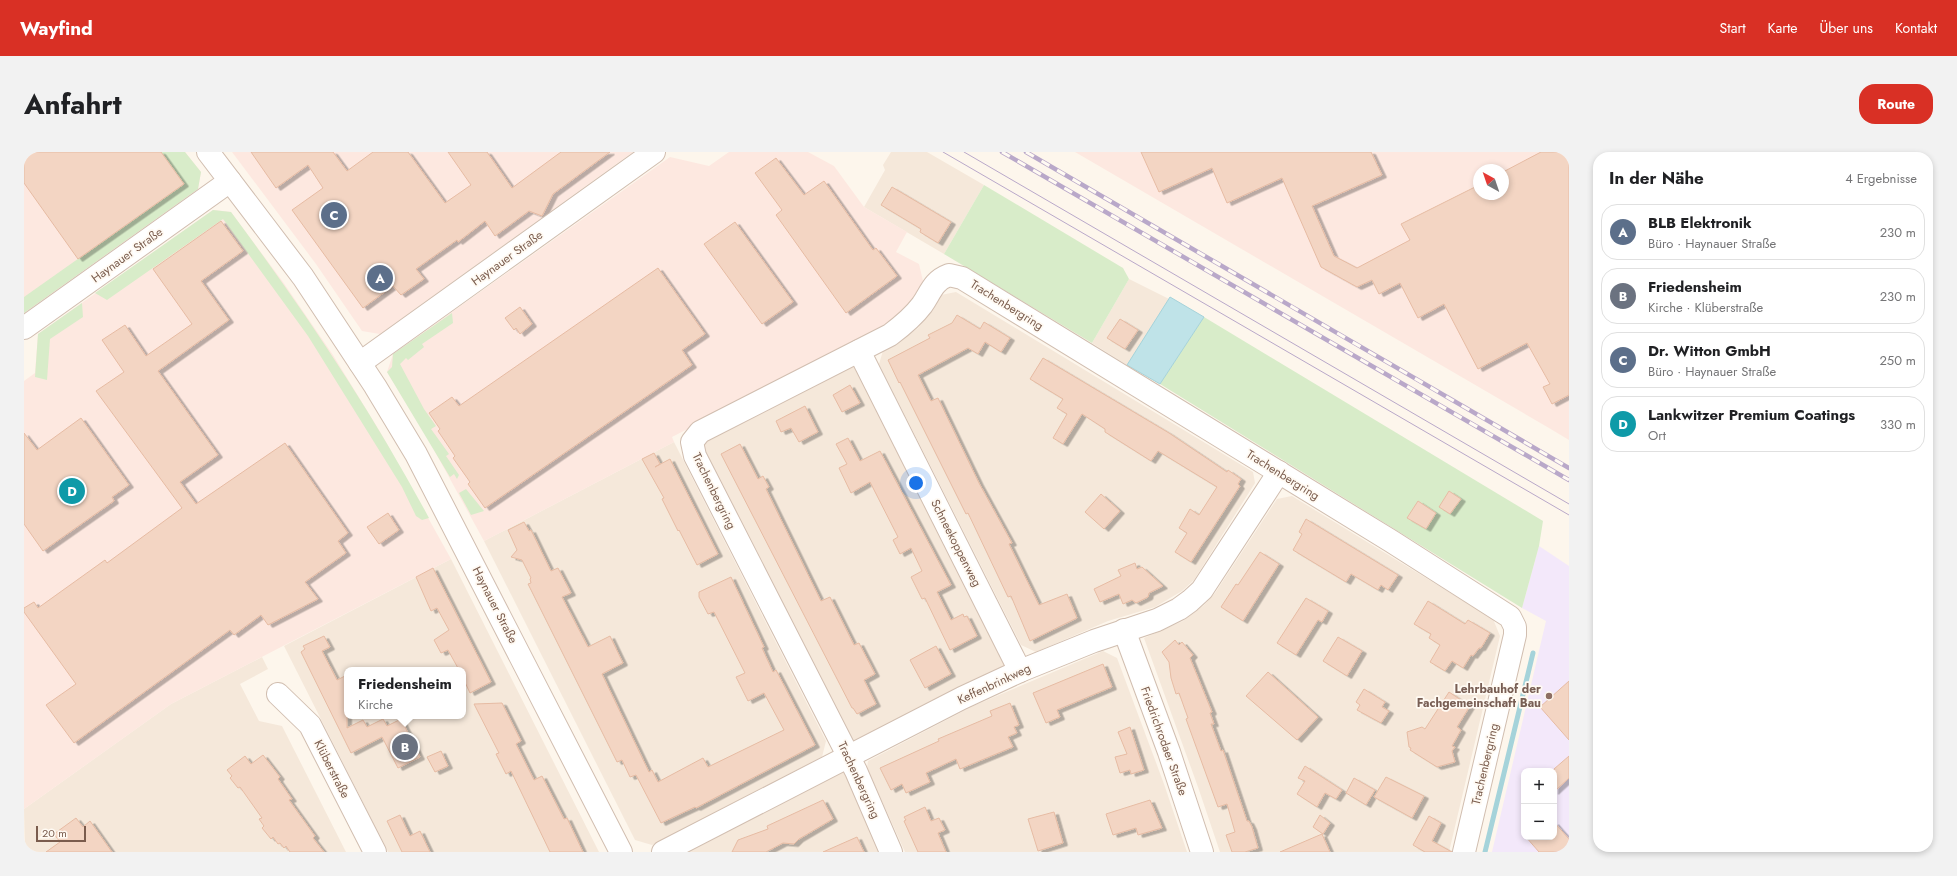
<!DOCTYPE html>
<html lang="de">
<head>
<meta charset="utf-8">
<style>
	body { margin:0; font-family:Jost,sans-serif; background:#f2f2f2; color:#202124 }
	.controls { position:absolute; right:12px; bottom:12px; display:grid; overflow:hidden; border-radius:8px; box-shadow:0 2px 6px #0003 }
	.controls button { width:36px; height:36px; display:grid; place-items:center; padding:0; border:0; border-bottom:1px solid #e0e0e0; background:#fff; color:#202124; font:20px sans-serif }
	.compass { position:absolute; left:1449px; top:12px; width:36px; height:36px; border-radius:50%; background:#fff; box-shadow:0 2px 6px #0003; rotate:320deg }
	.scale { position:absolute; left:12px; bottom:10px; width:50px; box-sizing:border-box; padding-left:4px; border:2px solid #7a5c4d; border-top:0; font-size:11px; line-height:14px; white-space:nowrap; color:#7a5c4d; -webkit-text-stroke:3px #fffaf3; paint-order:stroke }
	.you { position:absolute; left:892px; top:331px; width:14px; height:14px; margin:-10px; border:3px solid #fff; border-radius:50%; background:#1a73e8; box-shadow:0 0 0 6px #1a73e833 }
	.badge { display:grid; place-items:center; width:26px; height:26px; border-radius:50%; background:#d93025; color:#fff; font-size:13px; font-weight:700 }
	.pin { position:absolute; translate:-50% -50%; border:2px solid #fff; box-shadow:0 1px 4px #0006 }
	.popup { position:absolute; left:320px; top:515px; width:122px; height:52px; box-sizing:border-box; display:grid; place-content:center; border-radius:8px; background:#fff; filter:drop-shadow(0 1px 3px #0005); font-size:13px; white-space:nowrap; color:#757577 }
	.popup b { font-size:15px; color:#202124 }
	.popup::after { content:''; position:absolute; left:50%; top:100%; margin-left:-8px; border:8px solid transparent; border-top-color:#fff }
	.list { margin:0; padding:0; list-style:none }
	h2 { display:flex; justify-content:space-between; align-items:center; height:52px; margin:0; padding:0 16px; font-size:17px }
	h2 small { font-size:13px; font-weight:400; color:#757577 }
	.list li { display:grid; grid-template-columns:26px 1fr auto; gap:12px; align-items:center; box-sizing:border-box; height:56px; margin:0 8px 8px; padding:0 8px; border:1px solid #e0e0e0; border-radius:16px }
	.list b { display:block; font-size:15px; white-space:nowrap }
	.list p { margin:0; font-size:13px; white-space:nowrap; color:#757577 }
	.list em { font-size:13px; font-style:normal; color:#757577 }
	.map { position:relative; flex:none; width:1545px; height:700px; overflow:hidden; border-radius:16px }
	header { display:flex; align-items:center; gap:24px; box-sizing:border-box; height:56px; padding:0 20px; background:#d93025; color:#fff }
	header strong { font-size:19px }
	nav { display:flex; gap:22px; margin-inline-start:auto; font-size:14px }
	.intro { display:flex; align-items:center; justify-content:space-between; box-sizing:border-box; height:96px; padding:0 24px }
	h1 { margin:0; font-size:28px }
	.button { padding:10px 18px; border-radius:16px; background:#d93025; color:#fff; font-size:14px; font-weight:700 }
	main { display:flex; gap:24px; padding:0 24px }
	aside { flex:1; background:#fff; border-radius:16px; box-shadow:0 2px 6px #0003 }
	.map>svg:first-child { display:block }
</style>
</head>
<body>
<header>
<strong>Wayfind</strong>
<nav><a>Start</a><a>Karte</a><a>Über uns</a><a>Kontakt</a></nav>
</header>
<div class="intro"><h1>Anfahrt</h1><a class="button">Route</a></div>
<main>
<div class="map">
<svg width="1545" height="700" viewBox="0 0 1545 700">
	<defs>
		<filter id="shadow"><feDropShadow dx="4.5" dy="2.5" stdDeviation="0" flood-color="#0004"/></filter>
	</defs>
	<rect width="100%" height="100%" fill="#fdf6ec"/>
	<!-- residential -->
	<g fill="#f5e8da" fill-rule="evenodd">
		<polygon points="867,0 903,0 960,33 920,102 840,55 861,18 859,13"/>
		<polygon points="1105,127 1145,147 1103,213 1068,191"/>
		<polygon points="932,140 1229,320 1231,331 1170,428 1158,439 1131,455 1084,469 1012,500 997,493 855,212 859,199 873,191 894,176 917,143"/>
		<polygon points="821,213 831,214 981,512 979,517 839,589 828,590 683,310 678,290"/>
		<polygon points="650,290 802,589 798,605 628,693 611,688 460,389"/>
		<polygon points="1268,344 1469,467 1476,484 1425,700 1196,700 1174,635 1120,486 1159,469 1180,453 1191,441 1253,347"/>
		<path d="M427 407 575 700H364L260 494ZM323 518H439V564H323Z"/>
		<polygon points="1079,499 1093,506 1140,632 1163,700 881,700 843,616 844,609 949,554"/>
		<polygon points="238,505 244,517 216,532 235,569 258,574 322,700 1,700 0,657 147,552"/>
		<polygon points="816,619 820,619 860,700 657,700"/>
	</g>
	<!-- commercial -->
	<g fill="#fde8e0" fill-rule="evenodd">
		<polygon points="0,0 161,0 177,20 174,37 0,161"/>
		<polygon points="208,0 609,0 356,182 338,179 292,112"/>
		<polygon points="705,0 784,0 810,14 840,55 883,80 872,100 895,112 899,129 890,148 870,170 648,285 650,290 460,389 403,285 363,220 369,202 646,5 685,14"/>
		<path d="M1051 0H1545V288L1525 276ZM1455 18H1479V42H1455Z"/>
		<polygon points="189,58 207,60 259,130 309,203 358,283 427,407 147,552 0,657 0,229 11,221 14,182"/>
	</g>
	<!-- education -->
	<path fill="#f3e8fa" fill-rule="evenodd" d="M1515 394 1545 414V700H1468L1522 469 1498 456ZM1500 619H1530V685H1500Z"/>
	<!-- green -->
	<g fill="#d8ecc9">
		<polygon points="137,0 161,0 177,20 174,37 0,161 0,145 160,32"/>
		<polygon points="960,33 1099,116 1105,127 1068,191 920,102"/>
		<path d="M189 58 207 60C280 158 347 258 405 366L398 368 392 364 378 335 284 184 199 67 83 148 71 141Z"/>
		<polygon points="58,151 59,165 26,187 23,228 11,225 14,182"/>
		<polygon points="428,161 429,171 398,192 400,195 384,208 382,206 376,212 400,257 412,274 407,277 425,302 422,304 435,323 433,327 430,322 426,325 363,220 368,215 369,202"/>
		<polygon points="1180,165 1519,369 1515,394 1498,456 1136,232"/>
		<polygon points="442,337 460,359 447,363 435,341"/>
	</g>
	<!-- water -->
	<polygon fill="#bfe3e8" stroke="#a5d3da" points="1146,145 1180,165 1136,232 1103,213"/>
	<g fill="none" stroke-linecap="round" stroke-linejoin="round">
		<!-- stream -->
		<polyline stroke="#a5d3da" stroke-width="5" points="1461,700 1509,501"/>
	</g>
	<!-- building -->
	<g fill="#f3d5c3" stroke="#e6bba3" filter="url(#shadow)">
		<polygon points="0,0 137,0 160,32 54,107 0,31"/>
		<polygon points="227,0 309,0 323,19 349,0 384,0 421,51 447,33 424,0 463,0 488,36 537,0 586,0 529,42 518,64 505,59 471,84 461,69 434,90 433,88 392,117 400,127 377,143 369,134 339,156 268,58 299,36 284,13 252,36"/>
		<polygon points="1117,0 1347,0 1358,23 1288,54 1310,104 1333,116 1386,88 1377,72 1455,33 1455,42 1479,42 1479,20 1517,0 1545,0 1545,243 1528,252 1519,235 1526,232 1503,191 1454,217 1420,152 1394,166 1376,131 1355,142 1348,128 1333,135 1297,115 1258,26 1203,51 1188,16 1135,40"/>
		<polygon points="752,6 780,43 800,29 849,98 852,96 873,124 822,161 752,63 758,58 731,21"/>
		<polygon points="868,35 927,70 914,91 896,80 897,77 857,53"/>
		<polygon points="197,69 219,99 177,129 205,168 134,219 194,303 156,330 172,352 261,291 324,381 314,389 322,401 281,430 294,447 244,473 237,463 210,483 206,478 50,591 22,553 52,532 0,460 0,456 10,450 14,456 81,408 83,411 158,356 72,239 100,220 78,188 101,173 122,204 168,172 129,117"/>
		<polygon points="711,70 769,150 738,172 680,92"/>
		<polygon points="634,116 681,182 658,198 668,213 461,356 444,332 446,330 429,306 431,304 414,279 416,277 405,261 428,245 435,254"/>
		<polygon points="496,155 508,172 496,182 492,176 490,178 481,166"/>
		<polygon points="933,163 956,177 960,170 986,186 977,200 961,190 954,202 944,196 894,223 907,249 914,246 955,331 988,391 985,392 1015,453 1043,442 1053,466 1006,489 987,444 984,445 944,361 942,362 876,230 875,231 864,208 906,186 904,183 928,171"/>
		<polygon points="1096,167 1114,178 1101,197 1083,186"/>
		<polygon points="1019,206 1145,281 1203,320 1204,318 1217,327 1214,332 1216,334 1167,410 1151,400 1163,381 1155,376 1166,357 1175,363 1193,335 1134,299 1127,309 1081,280 1081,277 1058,262 1039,292 1029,286 1043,262 1033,256 1039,247 1006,227"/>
		<polygon points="826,233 836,251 818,260 809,243"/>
		<polygon points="781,254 794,280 775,290 767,276 757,280 752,269"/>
		<polygon points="57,266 105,333 88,345 90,349 19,399 0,372 0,281 13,298"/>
		<polygon points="824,286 836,309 856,299 927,433 913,440 927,468 939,462 940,465 943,464 953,484 926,498 901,446 898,447 887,425 898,419 887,396 876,402 869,388 874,385 846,330 827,341 815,316 823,312 812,292"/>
		<polygon points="716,292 734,327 739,324 745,335 742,337 797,449 806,445 830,493 835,491 851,522 840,528 852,552 833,562 829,556 828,556 697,302"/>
		<polygon points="630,301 636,312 631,315 646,307 694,402 673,413 655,378 654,379 638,347 640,346 618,307"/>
		<polygon points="1425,339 1437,347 1426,362 1415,355"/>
		<polygon points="1077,342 1096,359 1080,377 1061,360"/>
		<polygon points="1394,349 1412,361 1402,377 1383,366"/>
		<polygon points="364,361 375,378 355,392 343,375"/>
		<polygon points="1282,367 1374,423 1364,438 1357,433 1354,438 1327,422 1322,430 1269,398 1278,382 1275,380"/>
		<polygon points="500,370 505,379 507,378 527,419 534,416 547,441 538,445 564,495 586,484 599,511 578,522 625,620 628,618 634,630 679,606 684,615 760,578 740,541 724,549 712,525 721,521 690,460 684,462 675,445 675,440 707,425 740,495 738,496 749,520 752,518 791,593 672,656 671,655 637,671 612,623 606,625 598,608 593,610 504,432 507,431 506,427 507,426 498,408 487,405 493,398 484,378"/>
		<polygon points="1236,400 1255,412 1219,469 1197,455 1212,432 1214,433"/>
		<polygon points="1111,411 1113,417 1118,415 1139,434 1125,441 1124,445 1112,451 1108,448 1099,452 1095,442 1076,450 1070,437 1097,424 1094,418"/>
		<polygon points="409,416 467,530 446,541 439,526 439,518 435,518 424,498 417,501 410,488 425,478 413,456 407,459 392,425"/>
		<polygon points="1282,446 1304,459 1298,470 1294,468 1272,503 1253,491"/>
		<polygon points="1404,449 1441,472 1444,468 1466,481 1457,496 1455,496 1449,504 1447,503 1439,516 1428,509 1421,519 1406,510 1416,493 1405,486 1407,482 1390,472"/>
		<polygon points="300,484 306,495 298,499 313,528 323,523 323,576 339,568 343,575 359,567 363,574 377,567 396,605 374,616 358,585 327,601 277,500 281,497 279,494"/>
		<polygon points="1314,485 1338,499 1323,524 1299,509"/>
		<polygon points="1151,488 1155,493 1158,490 1169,503 1166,506 1188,560 1186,561 1190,572 1187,572 1197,599 1199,598 1223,669 1225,669 1228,675 1234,696 1221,700 1208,700 1202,683 1211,680 1203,652 1194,655 1162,567 1164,566 1155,541 1152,542 1147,526 1145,510 1138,500"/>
		<polygon points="912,494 927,522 901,536 886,508"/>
		<polygon points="1079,512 1088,535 1033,558 1036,565 1022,571 1009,541"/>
		<polygon points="1244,520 1294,565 1273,588 1222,544"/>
		<polygon points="1545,529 1545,588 1516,555"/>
		<polygon points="1340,537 1361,550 1358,555 1365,559 1357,571 1333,558 1336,553 1332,550"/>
		<polygon points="1425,540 1446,554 1433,575 1437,578 1428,594 1431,595 1428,599 1431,610 1413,615 1386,598 1387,596 1385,595 1383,580 1398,575 1401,577"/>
		<polygon points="478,551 497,589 492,592 510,628 518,624 540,667 543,666 559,700 526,700 487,619 482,622 472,602 475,601 450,552"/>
		<polygon points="986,551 995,573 990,575 993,581 984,585 989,595 936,617 932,607 902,621 906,630 882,641 878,632 867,638 856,616 915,589 914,587 968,564 966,559"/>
		<polygon points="1106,575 1120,618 1107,622 1106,618 1096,621 1091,605 1103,602 1094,580"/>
		<polygon points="417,599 424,614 411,620 403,605"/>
		<polygon points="239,603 256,625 254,627 268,647 265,648 291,684 289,686 300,700 266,700 262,694 260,696 256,691 254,692 249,685 247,687 238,676 240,674 235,667 238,666 216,635 214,636 206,626 208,624 203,618 221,604 227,612"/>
		<polygon points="1545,604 1545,626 1530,640 1530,617"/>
		<polygon points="1281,614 1318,638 1312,647 1301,641 1293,655 1273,642 1281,629 1274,626"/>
		<polygon points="1362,625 1400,644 1388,666 1350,645"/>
		<polygon points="1330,626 1351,638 1342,653 1322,641"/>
		<polygon points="799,648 809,667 775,687 770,692 759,691 742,700 708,700 714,688 744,677 743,674"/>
		<polygon points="1126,648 1138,676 1114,683 1112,676 1089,683 1082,662"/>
		<polygon points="901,655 907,669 915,666 921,678 914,681 922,700 894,700 880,669 882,668 880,665"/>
		<polygon points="1030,660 1039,691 1014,699 1004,667"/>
		<polygon points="376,663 386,684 396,679 406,700 378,700 363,669"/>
		<polygon points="1296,663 1306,671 1299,682 1289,675"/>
		<polygon points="1405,664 1417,671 1408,689 1428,700 1401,700 1389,693"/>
		<polygon points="52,666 59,675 66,669 88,700 22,700 36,690 30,682"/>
		<polygon points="1530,670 1545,687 1545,700 1515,700 1502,685 1530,685"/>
		<polygon points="1298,682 1306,700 1256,700"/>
		<polygon points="833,685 840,700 799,700"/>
	</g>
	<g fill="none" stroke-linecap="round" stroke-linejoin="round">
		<!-- minor casing -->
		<g stroke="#d1beb0" stroke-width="24">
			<g id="minor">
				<polyline points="184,0 279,125 351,234 392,302 597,700"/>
				<polyline points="0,176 206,29"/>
				<polyline points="835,199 996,519"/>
				<polyline points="336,211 630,0"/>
				<polyline points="1100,478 1145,600 1178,700"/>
				<polyline points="254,542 286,573 351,700"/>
				<polyline points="639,700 938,546 996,519 1070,489 1133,468 1155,457 1166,449 1178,438 1255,320"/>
				<path d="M867 700 832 619 671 304 668 290 676 280 866 183C878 174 889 165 898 153 907 140 909 129 925 123L938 126 1367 389 1486 465 1491 475V483L1440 700"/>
			</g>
		</g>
		<!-- minor -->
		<use href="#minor" stroke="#fff" stroke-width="22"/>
		<!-- tram -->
		<g stroke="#b9a8c9" stroke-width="1">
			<polyline points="919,0 1545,363"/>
			<polyline points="940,0 1545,352"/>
		</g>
		<!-- rail casing -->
		<g stroke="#b9a8c9" stroke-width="4.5">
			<g id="rail">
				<polyline points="978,0 1545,328"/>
				<polyline points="1002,0 1545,316"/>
			</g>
		</g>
		<!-- rail -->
		<use href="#rail" stroke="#fffaf3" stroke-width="3" stroke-dasharray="9" stroke-linecap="butt"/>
	</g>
	<!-- markers -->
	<circle fill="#8d6e63" stroke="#fffaf3" stroke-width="1.5" cx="1525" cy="544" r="4"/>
	<g text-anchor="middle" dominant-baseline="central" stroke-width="3.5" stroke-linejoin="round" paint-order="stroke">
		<!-- street labels -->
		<g font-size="12" fill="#7a5c4d" stroke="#fffaf3">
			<text transform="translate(103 103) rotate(-36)">Haynauer Straße</text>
			<text transform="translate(483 106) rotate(-36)">Haynauer Straße</text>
			<text transform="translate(983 153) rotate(32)">Trachenbergring</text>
			<text transform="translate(1259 323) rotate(32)">Trachenbergring</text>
			<text transform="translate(690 339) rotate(64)">Trachenbergring</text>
			<text transform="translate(932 391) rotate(63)">Schneekoppenweg</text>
			<text transform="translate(471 453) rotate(63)">Haynauer Straße</text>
			<text transform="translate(970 532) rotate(-25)">Keffenbrinkweg</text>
			<text transform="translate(1140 589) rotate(70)">Friedrichrodaer Straße</text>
			<text transform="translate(1461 612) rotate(-77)">Trachenbergring</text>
			<text transform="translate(308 617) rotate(63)">Klüberstraße</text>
			<text transform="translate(835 628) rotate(65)">Trachenbergring</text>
		</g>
		<!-- education labels -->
		<g font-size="12" font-weight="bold" fill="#785e54" stroke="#fffaf3" text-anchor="end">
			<text x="1517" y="537">Lehrbauhof der<tspan x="1517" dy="14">Fachgemeinschaft Bau</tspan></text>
		</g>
	</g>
</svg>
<div class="controls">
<button>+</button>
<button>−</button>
</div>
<svg class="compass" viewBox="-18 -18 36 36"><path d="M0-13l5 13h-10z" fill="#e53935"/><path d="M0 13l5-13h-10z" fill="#757577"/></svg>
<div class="scale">20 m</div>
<div class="you"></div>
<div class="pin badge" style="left:356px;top:126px;background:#5c6f8a">A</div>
<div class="pin badge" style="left:381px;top:595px;background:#6b7280">B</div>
<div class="popup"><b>Friedensheim</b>Kirche</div>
<div class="pin badge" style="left:310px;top:63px;background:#5c6f8a">C</div>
<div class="pin badge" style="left:48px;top:339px;background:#0f9aa8">D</div>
</div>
<aside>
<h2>In der Nähe<small>4 Ergebnisse</small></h2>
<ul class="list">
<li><span class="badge" style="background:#5c6f8a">A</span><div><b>BLB Elektronik</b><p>Büro · Haynauer Straße</p></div><em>230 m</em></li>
<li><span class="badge" style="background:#6b7280">B</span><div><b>Friedensheim</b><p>Kirche · Klüberstraße</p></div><em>230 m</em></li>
<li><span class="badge" style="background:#5c6f8a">C</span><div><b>Dr. Witton GmbH</b><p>Büro · Haynauer Straße</p></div><em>250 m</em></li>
<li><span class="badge" style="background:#0f9aa8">D</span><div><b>Lankwitzer Premium Coatings</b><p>Ort</p></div><em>330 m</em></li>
</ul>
</aside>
</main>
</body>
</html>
